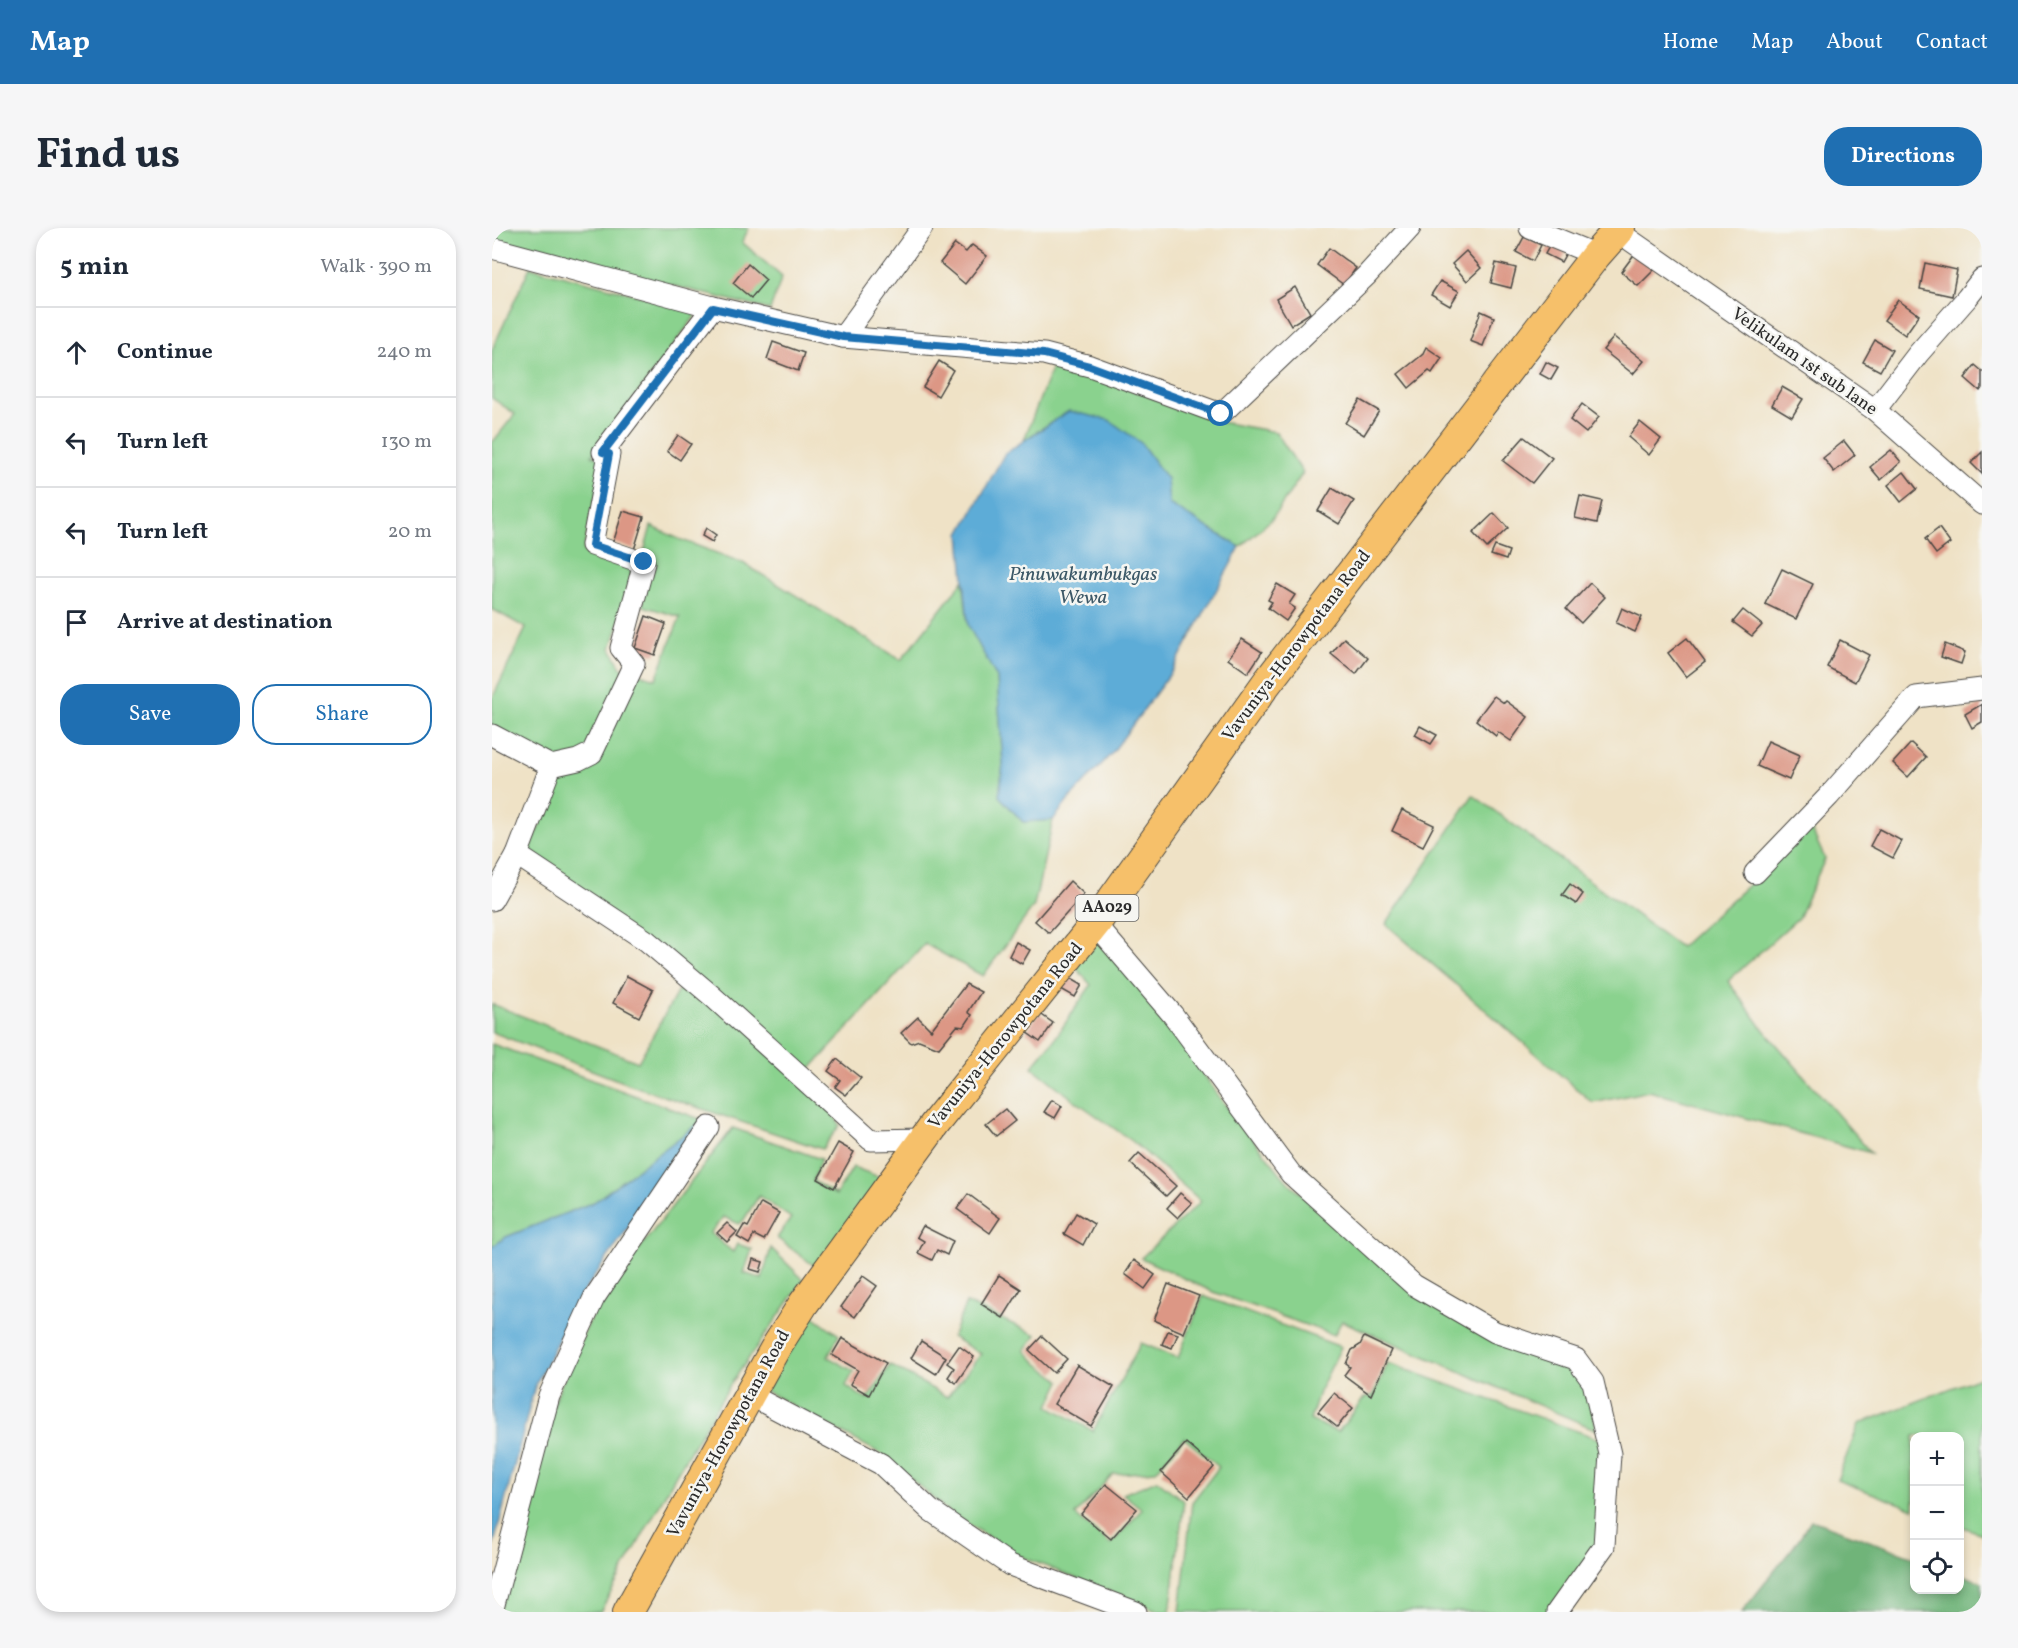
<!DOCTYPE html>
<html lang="en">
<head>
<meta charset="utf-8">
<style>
	body { margin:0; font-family:Vollkorn,serif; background:#f6f6f7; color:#1f2937 }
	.controls { position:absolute; right:18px; bottom:18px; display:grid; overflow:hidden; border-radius:12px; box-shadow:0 3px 9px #0003 }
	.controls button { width:54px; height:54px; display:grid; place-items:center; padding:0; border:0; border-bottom:2px solid #e0e1e3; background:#fff; color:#1f2937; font:30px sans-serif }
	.stop { position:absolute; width:18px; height:18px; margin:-14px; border:4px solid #1f6fb2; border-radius:50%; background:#fff }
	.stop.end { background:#1f6fb2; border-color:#fff; box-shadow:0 2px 6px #0008 }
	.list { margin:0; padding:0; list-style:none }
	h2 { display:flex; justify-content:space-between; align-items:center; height:78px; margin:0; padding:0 24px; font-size:26px }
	h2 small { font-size:20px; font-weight:400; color:#747a83 }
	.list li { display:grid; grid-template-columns:39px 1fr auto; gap:18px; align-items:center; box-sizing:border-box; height:90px; padding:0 24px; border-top:2px solid #e0e1e3 }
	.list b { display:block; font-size:22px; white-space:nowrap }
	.list em { font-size:20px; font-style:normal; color:#747a83 }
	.actions { display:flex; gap:12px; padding:18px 24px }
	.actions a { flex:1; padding:14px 0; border:2px solid #1f6fb2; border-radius:24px; text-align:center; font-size:21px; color:#1f6fb2 }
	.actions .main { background:#1f6fb2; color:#fff }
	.icon { flex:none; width:33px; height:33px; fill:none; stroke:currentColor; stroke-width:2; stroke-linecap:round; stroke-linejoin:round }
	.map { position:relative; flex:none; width:1490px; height:1384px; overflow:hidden; border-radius:24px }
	header { display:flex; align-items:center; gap:36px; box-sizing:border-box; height:84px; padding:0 30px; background:#1f6fb2; color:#fff }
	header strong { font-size:28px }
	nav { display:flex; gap:33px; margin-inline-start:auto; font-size:21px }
	.intro { display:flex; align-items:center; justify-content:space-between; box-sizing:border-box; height:144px; padding:0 36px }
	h1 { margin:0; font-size:42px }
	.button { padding:15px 27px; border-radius:24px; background:#1f6fb2; color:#fff; font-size:21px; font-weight:700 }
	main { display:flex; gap:36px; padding:0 36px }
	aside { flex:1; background:#fff; border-radius:24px; box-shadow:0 3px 9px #0003 }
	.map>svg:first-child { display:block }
</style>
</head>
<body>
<header>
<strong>Map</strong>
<nav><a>Home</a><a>Map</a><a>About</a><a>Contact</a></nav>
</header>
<div class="intro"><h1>Find us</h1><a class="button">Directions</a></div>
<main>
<aside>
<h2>5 min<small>Walk · 390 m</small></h2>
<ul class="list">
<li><svg class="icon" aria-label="ahead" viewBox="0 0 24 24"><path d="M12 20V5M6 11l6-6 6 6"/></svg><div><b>Continue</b></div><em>240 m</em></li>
<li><svg class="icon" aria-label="left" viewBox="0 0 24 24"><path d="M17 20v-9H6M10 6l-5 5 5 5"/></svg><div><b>Turn left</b></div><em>130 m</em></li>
<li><svg class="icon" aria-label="left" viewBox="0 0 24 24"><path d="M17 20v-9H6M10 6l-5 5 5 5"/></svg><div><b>Turn left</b></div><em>20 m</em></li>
<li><svg class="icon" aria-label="arrive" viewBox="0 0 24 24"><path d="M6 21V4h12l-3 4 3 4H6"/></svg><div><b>Arrive at destination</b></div></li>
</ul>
<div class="actions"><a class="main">Save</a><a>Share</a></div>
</aside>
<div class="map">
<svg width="1490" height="1384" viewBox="0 0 1490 1384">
	<rect width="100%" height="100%" fill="#f6f6f2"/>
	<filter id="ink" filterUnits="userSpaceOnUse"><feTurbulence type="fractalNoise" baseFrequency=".0167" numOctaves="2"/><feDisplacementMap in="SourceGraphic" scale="12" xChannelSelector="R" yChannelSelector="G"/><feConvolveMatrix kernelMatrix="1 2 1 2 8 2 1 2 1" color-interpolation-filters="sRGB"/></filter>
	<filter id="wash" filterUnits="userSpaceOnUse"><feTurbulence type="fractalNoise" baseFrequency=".008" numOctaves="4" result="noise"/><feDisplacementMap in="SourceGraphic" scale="24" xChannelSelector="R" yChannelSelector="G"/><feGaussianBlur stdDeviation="1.35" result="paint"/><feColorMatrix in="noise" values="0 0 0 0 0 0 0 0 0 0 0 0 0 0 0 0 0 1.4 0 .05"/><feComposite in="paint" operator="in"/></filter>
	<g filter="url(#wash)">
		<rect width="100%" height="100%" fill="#efe2c6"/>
		<!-- green -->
		<g fill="#8ad28e" stroke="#5a7e5c" stroke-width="1.5">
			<polygon points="0,0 257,0 250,14 290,49 278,82 0,12"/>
			<polygon points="38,39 207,83 100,227 112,232 91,323 145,341 119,420 129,440 164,451 188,389 151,378 151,328 159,298 187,311 251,335 409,432 471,353 476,397 505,449 511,536 507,568 531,594 561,592 542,678 491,748 433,716 315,845 348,897 330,921 139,857 0,804 0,776 146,834 191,754 145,717 32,639 69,538 0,497 0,471 34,400 0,381 0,215 23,186 0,170 0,122"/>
			<polygon points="560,139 595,145 728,194 784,204 811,245 780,291 748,319 676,276 675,251 649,215 577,183 532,212"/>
			<polygon points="981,567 1188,719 1319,600 1333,631 1306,690 1236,753 1272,802 1379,925 1157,863 1101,875 894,696"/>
			<polygon points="604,704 673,791 731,874 794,952 918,1062 1083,1138 1097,1165 1105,1202 850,1093 842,1107 721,1064 649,1030 709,973 640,913 582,872 540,839 562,812 599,757 578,733"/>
			<polygon points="0,816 211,892 102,974 14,1009 0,1019"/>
			<polygon points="241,900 329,931 321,953 344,967 361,939 395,952 324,1039 285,1010 299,990 267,968 251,993 247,996 232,989 218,1005 241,1024 245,1016 260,1021 252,1045 270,1051 279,1020 312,1052 238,1157 185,1245 108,1384 7,1384 63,1171 106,1074"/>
			<polygon points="711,1068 849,1119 827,1164 818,1192 846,1204 873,1169 881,1168 896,1135 1113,1213 1108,1318 1062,1384 688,1384 700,1274 727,1239 692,1210 664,1243 621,1246 583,1287 619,1316 650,1281 631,1266 665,1252 692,1273 678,1384 670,1384 525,1327 458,1285 393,1228 270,1161 317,1085 347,1107 336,1129 362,1143 354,1158 375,1172 398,1137 455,1169 489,1126 460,1109 474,1075 545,1107 533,1122 545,1135 569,1153 557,1178 601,1203 649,1115 686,1130"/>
			<polygon points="1490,1148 1490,1306 1468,1298 1468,1208 1422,1208 1422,1281 1345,1252 1367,1196"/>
		</g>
		<!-- forest -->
		<polygon fill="#6fb479" stroke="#4d7052" stroke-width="1.5" points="1319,1292 1422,1329 1422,1362 1468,1362 1468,1346 1490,1354 1490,1384 1250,1384 1302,1318"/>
		<!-- water -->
		<g fill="#5dacd7" stroke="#446c81" stroke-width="1.5">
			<polygon points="577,183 617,192 649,215 675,251 677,276 748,319 680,443 620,525 579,569 561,592 531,594 507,568 511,536 505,450 476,397 468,306 513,225"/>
			<polygon points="211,892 86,1072 43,1158 0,1323 0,1019 14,1009 102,974"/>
		</g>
		<g id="blocks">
			<!-- building -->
			<g fill="#dc9785">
				<polygon points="1032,9 1049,17 1041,33 1024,24"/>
				<polygon points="463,16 474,24 480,17 495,28 473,56 448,35"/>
				<polygon points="1058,17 1074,25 1069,34 1053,26"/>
				<polygon points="837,20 864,40 852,57 825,37"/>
				<polygon points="974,23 989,40 975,53 960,36"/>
				<polygon points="1144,24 1162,42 1146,58 1129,44"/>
				<polygon points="1004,35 1024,40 1019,60 999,55"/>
				<polygon points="1433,35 1465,42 1460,68 1428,61"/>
				<polygon points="256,36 274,52 259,70 241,55"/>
				<polygon points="948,53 967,63 958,78 939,67"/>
				<polygon points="803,59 818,85 799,97 784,71"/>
				<polygon points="1406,72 1427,87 1413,107 1392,92"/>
				<polygon points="989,83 1002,89 991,118 978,113"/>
				<polygon points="1122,109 1152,133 1141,146 1111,122"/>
				<polygon points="1383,112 1400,122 1388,143 1371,134"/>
				<polygon points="281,114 312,125 306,143 275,131"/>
				<polygon points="934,119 950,130 940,145 937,143 917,160 906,146 930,127"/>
				<polygon points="447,133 461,142 446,168 431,159"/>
				<polygon points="1054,134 1066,140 1059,152 1048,146"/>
				<polygon points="1483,137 1490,143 1490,160 1488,163 1473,150"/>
				<polygon points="1290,159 1311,171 1300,189 1280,177"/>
				<polygon points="868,172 887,183 872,207 853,195"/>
				<polygon points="1090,176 1107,189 1094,205 1078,192"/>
				<polygon points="1148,194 1169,211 1157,227 1136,209"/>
				<polygon points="186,207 199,216 188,232 175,223"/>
				<polygon points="1032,209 1060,230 1040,255 1011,233"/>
				<polygon points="1352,213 1363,227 1342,244 1331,230"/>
				<polygon points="1399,222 1409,234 1389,252 1378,239"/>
				<polygon points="1490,224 1490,246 1479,235"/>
				<polygon points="1412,244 1425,261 1409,274 1396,257"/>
				<polygon points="840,260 862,273 847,296 826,283"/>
				<polygon points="1088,268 1110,273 1105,295 1083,290"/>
				<polygon points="131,283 152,289 142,322 121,315"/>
				<polygon points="1002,285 1016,300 995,320 981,305"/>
				<polygon points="214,300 224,307 220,314 210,308"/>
				<polygon points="1447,300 1458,315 1444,326 1433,311"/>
				<polygon points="1003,318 1017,323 1014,332 999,327"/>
				<polygon points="1290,341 1321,356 1304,391 1273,376"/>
				<polygon points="1098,355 1113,369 1089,395 1074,381"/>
				<polygon points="785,356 803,367 797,376 803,380 794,393 776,380 780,374 776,372"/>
				<polygon points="1130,380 1150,389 1143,404 1124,395"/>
				<polygon points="1251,382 1270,397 1260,408 1241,394"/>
				<polygon points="154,388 174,396 163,427 143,420"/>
				<polygon points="852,410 876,430 864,446 839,426"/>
				<polygon points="1195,410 1213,434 1194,449 1176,425"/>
				<polygon points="750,411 770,424 756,445 736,431"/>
				<polygon points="1348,412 1377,427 1363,454 1335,439"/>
				<polygon points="1453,416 1473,424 1469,436 1449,429"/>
				<polygon points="1002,468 1012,475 1014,473 1036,489 1019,513 1006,504 1004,508 984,492"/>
				<polygon points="1490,476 1490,494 1480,500 1473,486"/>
				<polygon points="928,498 945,507 939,516 923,507"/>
				<polygon points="1276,513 1308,527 1297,552 1265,538"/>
				<polygon points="1419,515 1434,529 1416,549 1401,535"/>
				<polygon points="910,582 942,597 931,618 900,603"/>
				<polygon points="1387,601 1410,613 1401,630 1378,618"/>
				<polygon points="578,653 592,666 557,705 543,693"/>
				<polygon points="1078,656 1091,666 1084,676 1070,667"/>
				<polygon points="524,714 538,722 530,736 517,728"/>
				<polygon points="135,748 161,762 147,789 121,775"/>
				<polygon points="576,749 590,757 583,769 569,761"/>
				<polygon points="474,756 489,764 476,784 480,787 472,799 465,798 447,820 427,812 419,815 409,805 426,789 439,802"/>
				<polygon points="547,785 561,795 548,814 534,804"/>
				<polygon points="345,831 369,850 354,867 343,859 348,852 336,843"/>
				<polygon points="560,872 570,878 563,890 552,884"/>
				<polygon points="513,881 523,893 504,908 494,896"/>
				<polygon points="346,915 362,924 342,960 326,951"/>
				<polygon points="647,925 684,958 674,968 638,935"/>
				<polygon points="688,965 700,975 686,990 675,980"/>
				<polygon points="476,966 508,990 498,1005 465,981"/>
				<polygon points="269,975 287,985 272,1012 262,1007 257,1016 245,1009 252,997 256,999"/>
				<polygon points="584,985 602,996 591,1017 572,1006"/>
				<polygon points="235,995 245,1004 235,1014 225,1005"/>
				<polygon points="431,998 461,1013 455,1027 445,1022 440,1032 426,1025 432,1013 425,1009"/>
				<polygon points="261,1031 271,1034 268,1044 258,1041"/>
				<polygon points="642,1032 663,1047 653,1061 633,1046"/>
				<polygon points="507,1047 529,1061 511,1090 489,1076"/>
				<polygon points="371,1048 385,1058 363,1089 349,1079"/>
				<polygon points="676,1056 707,1068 692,1105 662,1092"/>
				<polygon points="676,1103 686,1106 680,1120 670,1116"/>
				<polygon points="550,1108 575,1131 562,1145 537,1122"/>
				<polygon points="872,1109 899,1122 879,1167 852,1147 858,1139 854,1136 860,1122 868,1117"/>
				<polygon points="350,1110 394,1135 377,1167 358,1156 366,1142 340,1127"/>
				<polygon points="429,1113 454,1129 444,1146 419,1130"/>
				<polygon points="467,1118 482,1129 464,1155 456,1149 462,1140 455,1135"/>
				<polygon points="585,1137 622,1159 599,1198 562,1176"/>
				<polygon points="842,1165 861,1180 845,1199 826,1184"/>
				<polygon points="694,1215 722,1239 697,1269 669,1244"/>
				<polygon points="614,1256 645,1281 619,1311 589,1286"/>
			</g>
		</g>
	</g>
	<g filter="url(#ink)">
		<use href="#blocks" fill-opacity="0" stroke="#484642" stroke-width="1.5"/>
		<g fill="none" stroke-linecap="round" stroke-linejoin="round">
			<!-- minor casing -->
			<g stroke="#484642" stroke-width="23">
				<g id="minor">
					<polyline points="1038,0 1104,27"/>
					<polyline points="1125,3 1383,182 1490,276"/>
					<polyline points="0,20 221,79 351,109 552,126 598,138 729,186 874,48 918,0"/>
					<polyline points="351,109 430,0"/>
					<polyline points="1383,182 1426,126 1475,70 1490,51"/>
					<polyline points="0,507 59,538 25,627 155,713 220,768 379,912 432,911"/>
					<polyline points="59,538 86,532 100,525 142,436 129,420 152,335 100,317 117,226 111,224 221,79"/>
					<polyline points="1263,645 1337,568 1424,469 1490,461"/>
					<polyline points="0,672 25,627"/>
					<polyline points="603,696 681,787 799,946 922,1057 1003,1104 1084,1131 1101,1154 1118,1226 1112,1318 1065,1384"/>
					<polyline points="258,1167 389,1236 438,1282 518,1337 644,1384"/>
					<polyline points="0,1384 57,1168 102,1070 217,899"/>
				</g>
			</g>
			<!-- highway casing -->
			<g stroke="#484642" stroke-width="32">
				<polyline id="highway" points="136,1384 284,1119 312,1075 443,896 603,696 774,456 1104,27 1128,0"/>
			</g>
			<!-- minor -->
			<use href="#minor" stroke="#fff" stroke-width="21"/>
			<!-- highway -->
			<use href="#highway" stroke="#f6c06b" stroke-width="30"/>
		</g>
	</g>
	<g fill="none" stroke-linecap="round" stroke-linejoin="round" filter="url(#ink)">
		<!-- route -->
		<polyline stroke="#1f6fb2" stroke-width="8" points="152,334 100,317 117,226 111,224 221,80 351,109 552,126 598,138 729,186"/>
	</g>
	<g text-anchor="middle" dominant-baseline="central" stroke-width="5" stroke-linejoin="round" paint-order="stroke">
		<!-- shield labels -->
		<rect fill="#f6f6f2" stroke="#686867" stroke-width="1.5" x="583.5" y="667" width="63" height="26" rx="4.5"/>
		<g font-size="16" font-weight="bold" fill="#2b2b2b">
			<text x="615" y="680">AA029</text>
		</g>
		<!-- street labels -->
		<g font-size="18" fill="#2b2b2b" stroke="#f6f6f2">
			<text transform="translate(1312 134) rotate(35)">Velikulam 1st sub lane</text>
			<text transform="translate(805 418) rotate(-53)">Vavuniya-Horowpotana Road</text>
			<text transform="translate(514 808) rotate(-51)">Vavuniya-Horowpotana Road</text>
			<text transform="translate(237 1206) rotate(-61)">Vavuniya-Horowpotana Road</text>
		</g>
		<!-- water labels -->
		<g font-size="20" font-style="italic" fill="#3c5867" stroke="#f6f6f2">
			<text x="591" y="347">Pinuwakumbukgas<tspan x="591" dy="23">Wewa</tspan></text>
		</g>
	</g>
</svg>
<div class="controls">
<button>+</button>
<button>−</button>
<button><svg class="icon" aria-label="locate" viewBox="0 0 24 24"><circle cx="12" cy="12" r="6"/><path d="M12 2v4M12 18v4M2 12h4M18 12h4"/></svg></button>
</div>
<div class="stop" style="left:729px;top:186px"></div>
<div class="stop end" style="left:152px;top:334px"></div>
</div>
</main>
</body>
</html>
